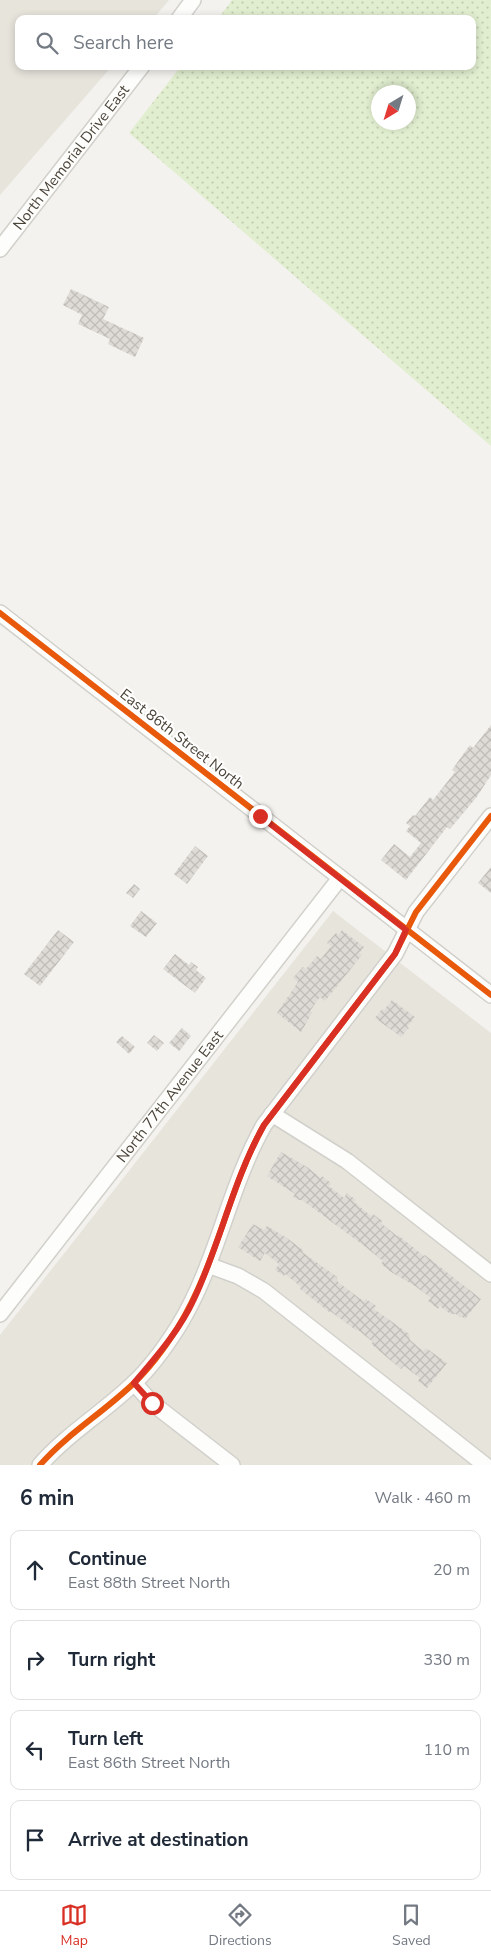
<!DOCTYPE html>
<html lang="en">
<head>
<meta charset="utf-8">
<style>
	body { margin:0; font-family:"Nunito Sans",sans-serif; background:#f2f2f3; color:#1f2937 }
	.compass { position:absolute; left:371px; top:85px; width:45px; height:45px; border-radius:50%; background:#fff; box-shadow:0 2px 8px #0003; rotate:218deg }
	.stop { position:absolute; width:15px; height:15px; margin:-11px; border:4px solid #d93025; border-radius:50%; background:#fff }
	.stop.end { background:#d93025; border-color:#fff; box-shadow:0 1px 5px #0008 }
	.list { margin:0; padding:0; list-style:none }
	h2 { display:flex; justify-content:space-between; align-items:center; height:65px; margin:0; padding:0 20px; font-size:21px }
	h2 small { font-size:16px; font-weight:400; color:#747a83 }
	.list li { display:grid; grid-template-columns:32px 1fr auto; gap:15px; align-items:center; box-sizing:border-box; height:80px; margin:0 10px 10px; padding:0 10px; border:1px solid #e0e1e3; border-radius:10px }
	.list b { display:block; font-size:19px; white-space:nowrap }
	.list p { margin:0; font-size:16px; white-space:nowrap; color:#747a83 }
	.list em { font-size:16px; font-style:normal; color:#747a83 }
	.icon { flex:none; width:28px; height:28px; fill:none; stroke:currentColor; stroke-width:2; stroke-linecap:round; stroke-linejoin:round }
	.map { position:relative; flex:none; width:491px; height:1465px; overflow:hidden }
	.search { position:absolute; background:#fff; box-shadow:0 2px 8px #0003; left:15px; right:15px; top:15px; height:55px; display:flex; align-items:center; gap:12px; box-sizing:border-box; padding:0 18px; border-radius:10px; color:#747a83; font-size:19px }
	.sheet { height:425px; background:#fff }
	nav { display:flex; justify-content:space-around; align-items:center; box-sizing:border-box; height:70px; border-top:1px solid #e0e1e3; background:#fff; font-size:14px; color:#747a83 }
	nav a { display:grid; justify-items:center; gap:2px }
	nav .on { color:#d93025 }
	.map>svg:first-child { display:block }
</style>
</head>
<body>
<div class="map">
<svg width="491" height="1465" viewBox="0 0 491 1465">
	<defs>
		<pattern id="grass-dots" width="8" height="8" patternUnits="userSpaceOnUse" patternTransform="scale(1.25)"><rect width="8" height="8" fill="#e1eecf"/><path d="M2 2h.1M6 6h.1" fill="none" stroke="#c3cdb2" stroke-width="1.8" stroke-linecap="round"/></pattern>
		<pattern id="building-cross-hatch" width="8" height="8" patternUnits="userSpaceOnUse" patternTransform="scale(1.25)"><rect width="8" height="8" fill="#dedbd6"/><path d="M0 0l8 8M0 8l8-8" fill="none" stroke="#c0bdb8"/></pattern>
	</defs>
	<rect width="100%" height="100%" fill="#f4f2ee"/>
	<!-- residential -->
	<g fill="#e7e4dc">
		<polygon points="0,0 169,0 153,19 19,19 19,66 112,66 0,195"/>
		<polygon points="333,911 491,1033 491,1465 0,1465 0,1335"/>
	</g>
	<!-- grass -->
	<path fill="url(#grass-dots)" fill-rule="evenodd" d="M232 0H491V446L129 133 181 66H472V19H218ZM378 92H408V122H378Z"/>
	<!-- building -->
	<g fill="url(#building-cross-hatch)">
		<polygon points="71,289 109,307 103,319 144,338 135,357 108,344 110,339 78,324 82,315 63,305"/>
		<polygon points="491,725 491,775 476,798 450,829 447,827 406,880 381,860 394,844 410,857 421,843 406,831 410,826 406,823 413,815 415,816 430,797 433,800 455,772 452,770 464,753 470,745 473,748"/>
		<polygon points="195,846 208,856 187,884 174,874"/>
		<polygon points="491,867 491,893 478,883"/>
		<polygon points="134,884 140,889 133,898 126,893"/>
		<polygon points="141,911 157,923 146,937 130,926"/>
		<polygon points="58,930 74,942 40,986 24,974"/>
		<polygon points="342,930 364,947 359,953 362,955 325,1001 320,997 310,1011 312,1013 301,1032 277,1013 298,982 293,978 303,967 306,969 317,956 321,959 331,946 327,943 336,933 338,935"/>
		<polygon points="175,954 189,965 191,962 198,967 196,970 206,978 195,993 163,969"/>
		<polygon points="392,1000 415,1017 407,1027 409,1028 401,1037 375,1018 382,1009 384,1010"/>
		<polygon points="182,1028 191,1036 179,1051 169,1043"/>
		<polygon points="154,1035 164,1043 157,1051 147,1043"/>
		<polygon points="122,1036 135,1047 129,1054 116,1042"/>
		<polygon points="281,1152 307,1167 321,1178 322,1176 331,1183 329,1186 344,1198 347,1193 356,1200 354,1202 371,1216 373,1214 382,1221 381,1223 397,1236 398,1235 424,1256 425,1255 481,1299 465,1319 461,1316 460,1318 456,1314 450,1314 440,1306 438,1309 428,1301 431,1298 415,1286 391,1272 381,1264 383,1261 363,1245 302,1200 298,1200 293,1197 295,1194 267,1176"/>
		<polygon points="253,1224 264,1230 267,1226 287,1238 304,1251 302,1252 337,1277 338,1282 359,1298 364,1301 366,1299 376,1306 374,1309 409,1334 410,1340 423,1351 426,1348 447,1363 427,1388 418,1381 420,1378 404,1366 401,1369 371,1344 373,1342 358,1330 357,1331 330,1311 329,1312 300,1289 301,1287 285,1274 284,1276 275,1270 279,1264 265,1253 260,1261 238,1247"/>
	</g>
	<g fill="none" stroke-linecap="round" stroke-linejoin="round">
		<!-- minor casing -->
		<g stroke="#d2d0cb" stroke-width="18">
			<g id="minor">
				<polyline points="179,19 193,0"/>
				<path id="s1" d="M0 249 142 66"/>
				<polyline points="0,613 491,995"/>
				<polyline points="272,1114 347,1161 491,1274"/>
				<polyline points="208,1265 238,1276 264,1291 485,1465"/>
				<path id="s2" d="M0 1314 340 878"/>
				<polyline points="134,1383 152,1403 232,1465"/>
				<path d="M40 1465C67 1434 104 1412 134 1383 151 1367 166 1346 178 1327 217 1264 228 1189 264 1125L395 954 416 912 491 816"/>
			</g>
		</g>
		<!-- minor -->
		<use href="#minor" stroke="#fdfdfc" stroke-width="15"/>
		<!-- cycleway casing -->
		<g stroke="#fff" stroke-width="9">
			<g id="cycleway">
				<polyline points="0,613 491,995"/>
				<path d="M40 1465C67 1434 104 1412 134 1383 151 1367 166 1346 178 1327 217 1264 228 1189 264 1125L395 954 416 912 491 816"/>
			</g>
		</g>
		<!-- cycleway -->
		<use href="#cycleway" stroke="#e8590c" stroke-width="6"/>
	</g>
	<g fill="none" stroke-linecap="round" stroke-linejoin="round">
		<!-- route -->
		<path stroke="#d93025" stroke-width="6" d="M152 1403 134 1383C156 1357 180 1330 194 1299 221 1242 233 1180 264 1125L395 954 406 930 260 816"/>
	</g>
	<g text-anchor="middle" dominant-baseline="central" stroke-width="4" stroke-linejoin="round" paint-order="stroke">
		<!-- street labels -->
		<g font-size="15" fill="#4b4439" stroke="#fff">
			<text stroke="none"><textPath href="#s1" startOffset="116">North Memorial Drive East</textPath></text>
			<text transform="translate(182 739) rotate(38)">East 86th Street North</text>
			<text stroke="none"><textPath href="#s2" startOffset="276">North 77th Avenue East</textPath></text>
		</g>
	</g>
</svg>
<svg class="compass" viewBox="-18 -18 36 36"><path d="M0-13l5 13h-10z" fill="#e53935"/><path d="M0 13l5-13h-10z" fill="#747a83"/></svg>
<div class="stop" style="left:152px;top:1403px"></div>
<div class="stop end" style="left:260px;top:816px"></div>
<div class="search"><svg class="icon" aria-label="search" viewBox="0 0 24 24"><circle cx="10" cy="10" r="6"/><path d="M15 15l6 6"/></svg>Search here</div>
</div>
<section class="sheet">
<h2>6 min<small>Walk · 460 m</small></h2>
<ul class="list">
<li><svg class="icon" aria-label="ahead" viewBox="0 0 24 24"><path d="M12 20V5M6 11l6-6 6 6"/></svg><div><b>Continue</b><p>East 88th Street North</p></div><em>20 m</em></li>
<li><svg class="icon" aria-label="right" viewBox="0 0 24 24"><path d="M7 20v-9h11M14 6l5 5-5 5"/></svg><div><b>Turn right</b></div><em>330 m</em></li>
<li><svg class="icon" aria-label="left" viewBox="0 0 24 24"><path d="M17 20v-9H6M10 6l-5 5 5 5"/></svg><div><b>Turn left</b><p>East 86th Street North</p></div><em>110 m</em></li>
<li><svg class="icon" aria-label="arrive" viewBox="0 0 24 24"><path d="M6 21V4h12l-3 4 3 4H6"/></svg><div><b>Arrive at destination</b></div></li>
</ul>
</section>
<nav>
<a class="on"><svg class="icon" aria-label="map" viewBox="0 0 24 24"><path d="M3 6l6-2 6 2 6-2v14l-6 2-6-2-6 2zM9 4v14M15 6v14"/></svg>Map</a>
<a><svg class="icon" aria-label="directions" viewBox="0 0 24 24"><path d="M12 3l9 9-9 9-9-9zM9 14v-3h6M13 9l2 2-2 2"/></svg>Directions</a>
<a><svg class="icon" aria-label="saved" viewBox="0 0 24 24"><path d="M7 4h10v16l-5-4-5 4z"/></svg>Saved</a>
</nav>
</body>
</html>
